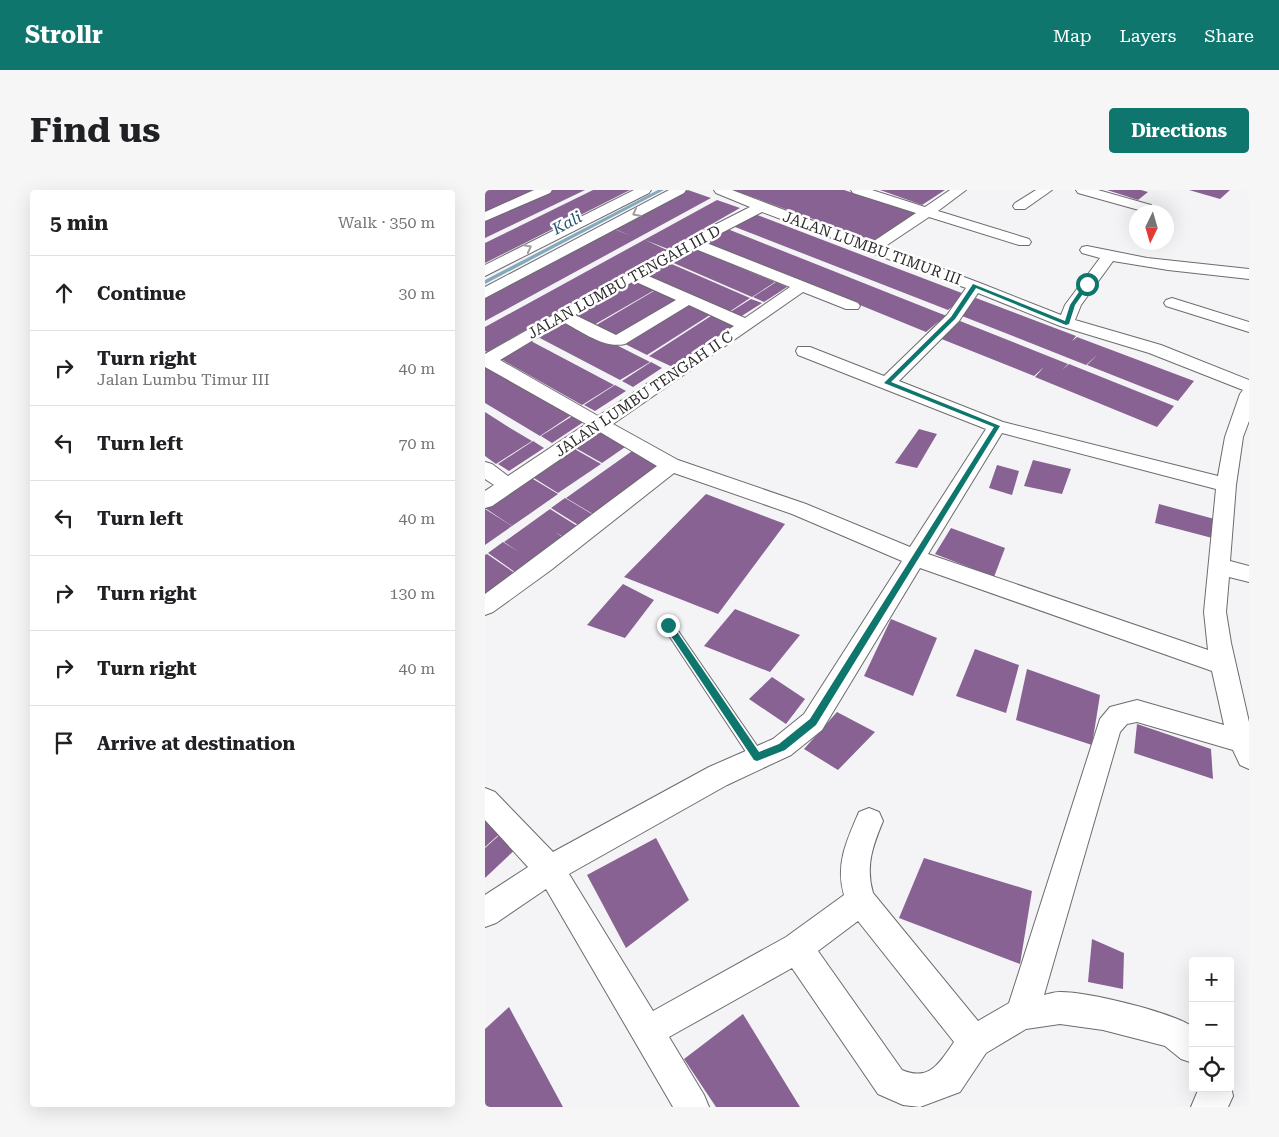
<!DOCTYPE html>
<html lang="en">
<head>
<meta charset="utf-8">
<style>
	body { margin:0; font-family:"Roboto Serif",serif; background:#f6f6f6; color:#202124 }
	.controls { position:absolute; right:15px; bottom:15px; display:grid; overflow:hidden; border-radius:5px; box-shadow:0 5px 20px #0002 }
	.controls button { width:45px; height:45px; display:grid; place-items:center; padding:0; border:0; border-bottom:1px solid #e0e0e0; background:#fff; color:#202124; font:25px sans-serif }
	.compass { position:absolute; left:644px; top:15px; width:45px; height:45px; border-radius:50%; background:#fff; box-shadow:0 5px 20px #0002; rotate:185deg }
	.stop { position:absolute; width:15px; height:15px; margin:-11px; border:4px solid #0f766e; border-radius:50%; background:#fff }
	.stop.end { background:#0f766e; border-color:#fff; box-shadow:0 1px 5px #0008 }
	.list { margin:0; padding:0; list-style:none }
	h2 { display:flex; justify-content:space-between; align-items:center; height:65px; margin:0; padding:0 20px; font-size:21px }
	h2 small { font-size:16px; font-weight:400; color:#757577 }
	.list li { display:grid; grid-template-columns:32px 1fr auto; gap:15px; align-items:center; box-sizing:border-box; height:75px; padding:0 20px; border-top:1px solid #e0e0e0 }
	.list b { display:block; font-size:19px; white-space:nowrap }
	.list p { margin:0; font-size:16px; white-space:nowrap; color:#757577 }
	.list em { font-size:16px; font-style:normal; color:#757577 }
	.icon { flex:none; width:28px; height:28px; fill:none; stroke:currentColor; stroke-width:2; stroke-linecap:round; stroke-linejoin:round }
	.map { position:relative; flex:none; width:764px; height:917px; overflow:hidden; border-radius:5px }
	header { display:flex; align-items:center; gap:30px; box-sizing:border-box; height:70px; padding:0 25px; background:#0f766e; color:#fff }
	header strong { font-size:24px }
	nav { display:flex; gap:28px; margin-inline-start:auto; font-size:18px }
	.intro { display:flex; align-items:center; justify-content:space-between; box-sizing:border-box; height:120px; padding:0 30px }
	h1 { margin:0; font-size:35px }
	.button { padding:12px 22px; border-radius:5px; background:#0f766e; color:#fff; font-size:18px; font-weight:700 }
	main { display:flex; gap:30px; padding:0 30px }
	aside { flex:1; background:#fff; border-radius:5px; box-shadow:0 5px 20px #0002 }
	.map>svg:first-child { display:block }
</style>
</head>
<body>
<header>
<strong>Strollr</strong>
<nav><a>Map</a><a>Layers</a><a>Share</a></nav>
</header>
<div class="intro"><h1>Find us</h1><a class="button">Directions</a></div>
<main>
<aside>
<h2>5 min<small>Walk · 350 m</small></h2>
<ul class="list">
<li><svg class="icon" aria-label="ahead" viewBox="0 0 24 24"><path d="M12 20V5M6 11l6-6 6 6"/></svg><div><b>Continue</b></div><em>30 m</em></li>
<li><svg class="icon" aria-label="right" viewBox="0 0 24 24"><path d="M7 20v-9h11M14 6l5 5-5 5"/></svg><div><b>Turn right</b><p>Jalan Lumbu Timur III</p></div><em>40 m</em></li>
<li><svg class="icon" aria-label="left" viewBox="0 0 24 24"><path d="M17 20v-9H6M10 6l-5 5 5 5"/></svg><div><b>Turn left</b></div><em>70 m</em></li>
<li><svg class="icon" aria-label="left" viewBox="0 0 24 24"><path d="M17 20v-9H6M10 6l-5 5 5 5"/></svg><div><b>Turn left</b></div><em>40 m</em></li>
<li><svg class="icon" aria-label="right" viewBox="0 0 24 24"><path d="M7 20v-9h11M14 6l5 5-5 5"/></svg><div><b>Turn right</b></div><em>130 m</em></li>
<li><svg class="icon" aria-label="right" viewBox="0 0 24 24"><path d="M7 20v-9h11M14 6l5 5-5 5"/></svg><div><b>Turn right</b></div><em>40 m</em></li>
<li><svg class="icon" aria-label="arrive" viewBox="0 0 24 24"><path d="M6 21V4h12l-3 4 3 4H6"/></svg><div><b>Arrive at destination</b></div></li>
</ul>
</aside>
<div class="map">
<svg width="764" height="917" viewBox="0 0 764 917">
	<rect width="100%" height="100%" fill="#f4f4f7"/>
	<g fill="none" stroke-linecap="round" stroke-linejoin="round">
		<!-- stream -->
		<polygon fill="#83a9bd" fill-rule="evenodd" points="173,0 179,0 0,94 0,90"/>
	</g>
	<!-- building -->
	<g fill="#886292">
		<polygon points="0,0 49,0 0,22"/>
		<polygon points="62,0 100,0 0,48 0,29"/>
		<polygon points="108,0 145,0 0,73 0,53"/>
		<polygon points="203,0 226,8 0,131 0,107 129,39 146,46 130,39"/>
		<polygon points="248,0 359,0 431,23 391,52"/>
		<polygon points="395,0 460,0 437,15"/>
		<polygon points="622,0 656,0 663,2 653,10"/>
		<polygon points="704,0 745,0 735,9"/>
		<polygon points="232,10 255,18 183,59 160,50 182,60 2,162 0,161 0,137"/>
		<polygon points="267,23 482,105 463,120 245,35"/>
		<polygon points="240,38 449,121 462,126 448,145 442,143 454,131 441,142 218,51"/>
		<polygon points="208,58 290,92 267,107 184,71"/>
		<polygon points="182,72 265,108 241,124 157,86"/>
		<polygon points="148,87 173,98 107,136 82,124"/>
		<polygon points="291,92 302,97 279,112 268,107"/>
		<polygon points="174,98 200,109 134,150 108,137"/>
		<polygon points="491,108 591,146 587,151 592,147 709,191 693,211 602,175 612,165 601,175 472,124"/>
		<polygon points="266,109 277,113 252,129 242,124"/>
		<polygon points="201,111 228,123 162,165 136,152"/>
		<polygon points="229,124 257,136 192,179 164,166"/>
		<polygon points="80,129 165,172 135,190 51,146"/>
		<polygon points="475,131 583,174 577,180 584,174 689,216 672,237 550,187 559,177 549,186 454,148"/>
		<polygon points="44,150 129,195 97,215 12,167"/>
		<polygon points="166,172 177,178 148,197 137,191"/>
		<polygon points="3,176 88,224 55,246 0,213 0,177"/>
		<polygon points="130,195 141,201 110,221 99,215"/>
		<polygon points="0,222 25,238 47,251 11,274 0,266"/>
		<polygon points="89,225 100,231 67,253 56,246"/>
		<polygon points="113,238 143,255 117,273 87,256"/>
		<polygon points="434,239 452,244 432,278 410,273"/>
		<polygon points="48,251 59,258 24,281 13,274"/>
		<polygon points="86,257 116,274 73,303 44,285"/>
		<polygon points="150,259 181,275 113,327 81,308"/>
		<polygon points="548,270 586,279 577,304 539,296"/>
		<polygon points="512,275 534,281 527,305 504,298"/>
		<polygon points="43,286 73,304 43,325 30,317 43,325 27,336 0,318 0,315 28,296 34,300 28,296"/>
		<polygon points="221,304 300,334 233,424 139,387"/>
		<polygon points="80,308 112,327 98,338 66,318"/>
		<polygon points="674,314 733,330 731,349 670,333"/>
		<polygon points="0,319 27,336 0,355"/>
		<polygon points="65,319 97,339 82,349 70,342 82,350 34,385 3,363 18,352 34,362 19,352"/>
		<polygon points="466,338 520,358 509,387 450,364"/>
		<polygon points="2,364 34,386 0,411 0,365"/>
		<polygon points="138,394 169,410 140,448 102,435"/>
		<polygon points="250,419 315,445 285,482 219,456"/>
		<polygon points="406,429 452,448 428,506 379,486"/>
		<polygon points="490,459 534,475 521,523 471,506"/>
		<polygon points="542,479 615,505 607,555 531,530"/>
		<polygon points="287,487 320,509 301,534 264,509"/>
		<polygon points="352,522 390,542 353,580 319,559"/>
		<polygon points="652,534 726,559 728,589 649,563"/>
		<polygon points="0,629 20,639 0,657"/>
		<polygon points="20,640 36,654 0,688 0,658"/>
		<polygon points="171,648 204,710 141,758 102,685"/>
		<polygon points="439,668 547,701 535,774 414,728"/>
		<polygon points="607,749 639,763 638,799 603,792"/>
		<polygon points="24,817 78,917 0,917 0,839"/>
		<polygon points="258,824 315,917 231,917 199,869"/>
	</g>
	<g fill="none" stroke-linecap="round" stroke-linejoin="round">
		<!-- lane casing -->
		<g stroke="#6c6b6e" stroke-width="2">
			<polygon id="lane" points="183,430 187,432 277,563 279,567 277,571 272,573 267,571 179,438 177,435 179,432"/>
		</g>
		<!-- street casing -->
		<g stroke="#6c6b6e" stroke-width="2">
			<g id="street">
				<polygon points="49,0 67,0 65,3 0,31 0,22"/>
				<polygon points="149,0 166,0 164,3 0,86 0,75"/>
				<polygon points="184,0 201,0 199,3 0,108 0,97"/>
				<path d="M229 0H247L386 53 431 23 368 3 366 0H387L440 17 465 0H481L453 21 544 49 546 52 544 55H534L444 27 399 57 495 93 576 125 580 115 615 68 597 63 595 60 597 57 602 56 662 68 764 79V89L683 80 628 71 596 115 590 130 676 155 764 190V231L758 247 751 295 745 371 764 376V392L744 387 741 422 746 453 764 532V579L755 575 748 560 652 532 642 534 635 542 559 805C564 804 569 802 574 802 600 801 687 822 708 837V873L696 869 680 856 618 840 575 834 541 839 501 863 475 902 435 917 418 915 393 904 307 778 184 847 219 905 224 917H188L61 699 11 733 0 737V705L43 677 0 630V598L10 602 68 662 224 577 288 549 319 524 417 371 307 324 189 283 66 380 8 422 0 425V404L172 276 115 242 7 316 0 318V301L9 295 0 289V272L7 274 23 286 101 234 0 177V164L202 49 265 17 231 3ZM277 22 481 98 462 125 399 186 325 157H313L311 161 313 165 501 239 425 357 321 314 193 270 128 234 318 102 361 119H373L375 116 373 113 219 52ZM208 58 305 97 260 128 161 85ZM149 91 191 110 131 145 90 125ZM493 103 575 136 664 163 758 200 755 204 740 247 733 286 518 232 414 191 474 131ZM204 115 249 136 113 226 15 170 78 132C96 141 119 159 140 154ZM517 243 731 299 719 422 723 460 443 364ZM435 378 727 481 739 535 652 510 625 517 615 529 524 813 493 831 388 703C380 676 388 655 398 631L394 622 384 618 374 622C362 650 350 674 359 705L301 747 168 821 84 684 242 595 306 565 337 540ZM373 731 469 852C455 872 445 892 417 880L333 761Z"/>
				<polygon points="551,0 567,0 540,19 530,19 528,16 530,13"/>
				<polygon points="591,0 613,0 666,15 668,18 661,22 593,3"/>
				<polygon points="687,108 764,132 764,142 681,116 679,113 681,110"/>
				<polygon points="745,892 748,906 743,917 706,917 714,898 745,898"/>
			</g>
		</g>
		<!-- lane -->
		<use href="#lane" fill="#fff" fill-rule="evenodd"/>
		<!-- street -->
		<use href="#street" fill="#fff" fill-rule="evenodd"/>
	</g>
	<!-- one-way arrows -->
	<defs><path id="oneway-chevron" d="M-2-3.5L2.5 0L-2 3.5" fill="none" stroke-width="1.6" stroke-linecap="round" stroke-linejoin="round" transform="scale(1.25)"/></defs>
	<g stroke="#a0a0a0">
		<use href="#oneway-chevron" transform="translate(151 23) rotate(152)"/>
		<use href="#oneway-chevron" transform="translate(43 58) rotate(-27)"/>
	</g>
	<!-- route -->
	<polygon fill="#0f766e" points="600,93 605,94 590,115 584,134 581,135 491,98 470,129 406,192 515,236 331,535 300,560 272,571 269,570 180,437 180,433 186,433 274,562 294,554 325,529 509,237 399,193 466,127 488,94 580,131 585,115"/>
	<g text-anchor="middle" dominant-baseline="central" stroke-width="5" stroke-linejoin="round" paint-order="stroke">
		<!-- far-street labels -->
		<g font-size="15" fill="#2b2b2c" stroke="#fff">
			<text transform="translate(387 58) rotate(20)">JALAN LUMBU TIMUR III</text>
			<text transform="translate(139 92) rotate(-29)">JALAN LUMBU TENGAH III D</text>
			<text transform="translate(159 204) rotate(-34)">JALAN LUMBU TENGAH II C</text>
		</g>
		<!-- far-water labels -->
		<g font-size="16" font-style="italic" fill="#1f556d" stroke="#fff">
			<text transform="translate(82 33) rotate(-28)">Kali</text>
		</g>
	</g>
</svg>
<div class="controls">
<button>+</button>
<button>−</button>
<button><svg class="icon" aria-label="locate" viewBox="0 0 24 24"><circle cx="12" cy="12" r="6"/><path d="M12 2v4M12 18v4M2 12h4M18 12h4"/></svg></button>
</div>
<svg class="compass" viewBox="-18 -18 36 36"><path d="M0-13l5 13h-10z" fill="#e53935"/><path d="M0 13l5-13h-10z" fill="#757577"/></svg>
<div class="stop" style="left:602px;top:94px"></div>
<div class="stop end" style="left:183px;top:435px"></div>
</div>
</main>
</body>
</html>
